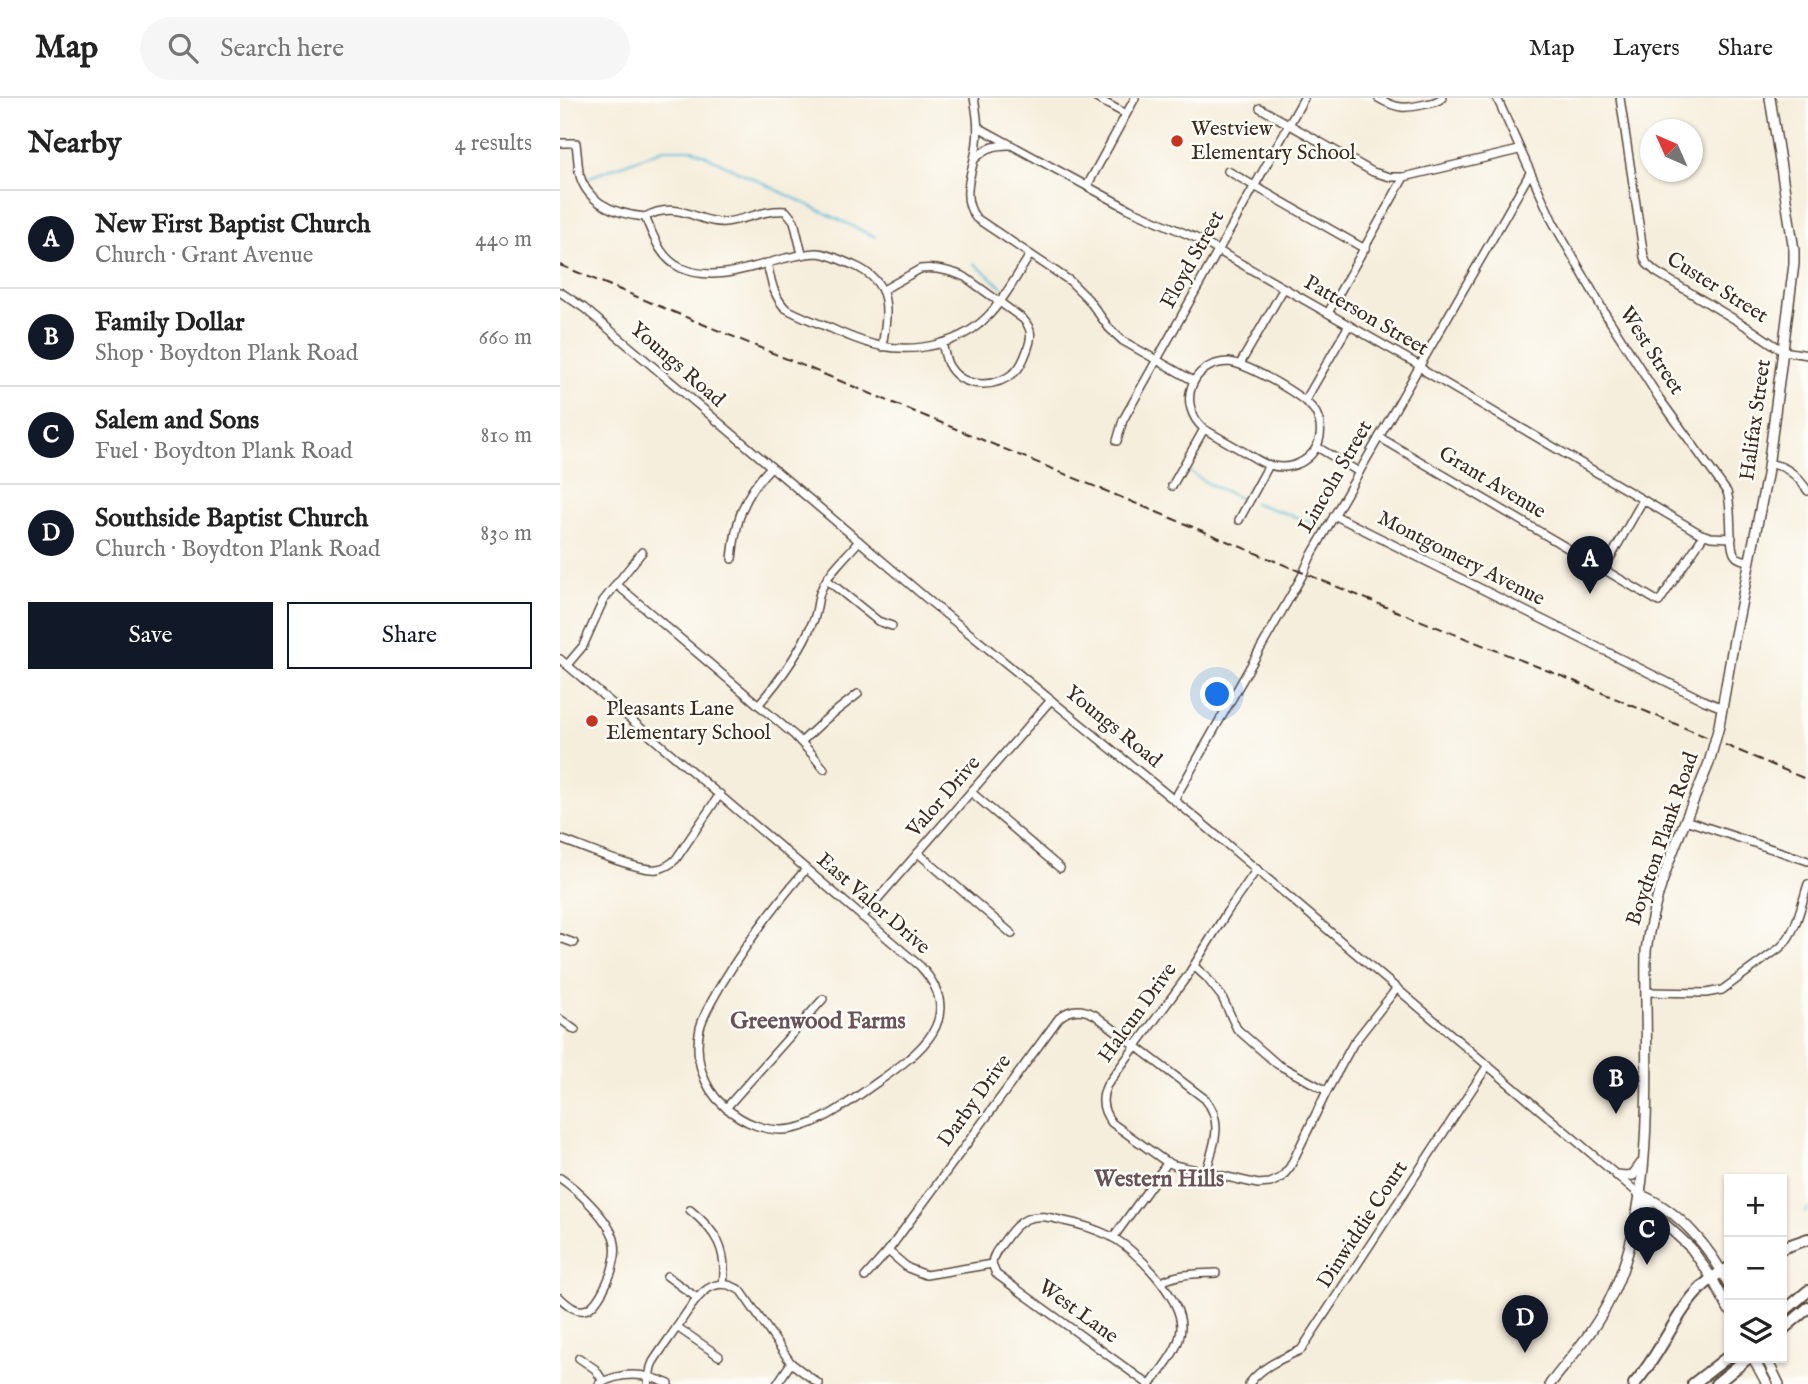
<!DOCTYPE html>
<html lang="en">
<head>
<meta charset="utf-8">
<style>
	body { margin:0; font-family:"IM FELL English",serif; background:#f6f6f6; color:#222 }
	.controls { position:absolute; right:21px; bottom:21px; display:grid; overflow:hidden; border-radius:0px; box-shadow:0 2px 5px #0004 }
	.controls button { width:63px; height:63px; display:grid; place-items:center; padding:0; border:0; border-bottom:2px solid #e0e0e0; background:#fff; color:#222; font:35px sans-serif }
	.compass { position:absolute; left:1080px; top:21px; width:63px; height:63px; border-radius:50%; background:#fff; box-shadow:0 2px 5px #0004; rotate:315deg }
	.you { position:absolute; left:658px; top:597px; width:24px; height:24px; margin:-18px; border:5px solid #fff; border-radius:50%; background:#1a73e8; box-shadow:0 0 0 10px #1a73e833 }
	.badge { display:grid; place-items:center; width:46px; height:46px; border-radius:50%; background:#111827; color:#fff; font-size:23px; font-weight:700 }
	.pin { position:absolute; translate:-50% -58px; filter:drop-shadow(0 2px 4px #0008) }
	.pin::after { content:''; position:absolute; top:37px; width:24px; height:21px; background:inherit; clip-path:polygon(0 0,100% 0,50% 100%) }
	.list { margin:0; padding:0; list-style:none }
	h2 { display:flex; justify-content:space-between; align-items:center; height:91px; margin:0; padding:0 28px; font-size:30px }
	h2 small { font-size:23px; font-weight:400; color:#767676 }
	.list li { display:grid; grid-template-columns:46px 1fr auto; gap:21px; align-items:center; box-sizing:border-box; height:98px; padding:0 28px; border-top:2px solid #e0e0e0 }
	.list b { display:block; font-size:26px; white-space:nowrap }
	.list p { margin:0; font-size:23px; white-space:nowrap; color:#767676 }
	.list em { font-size:23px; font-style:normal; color:#767676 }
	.actions { display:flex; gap:14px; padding:21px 28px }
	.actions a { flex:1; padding:16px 0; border:2px solid #111827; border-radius:0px; text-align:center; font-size:24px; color:#111827 }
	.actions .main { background:#111827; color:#fff }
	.icon { flex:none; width:38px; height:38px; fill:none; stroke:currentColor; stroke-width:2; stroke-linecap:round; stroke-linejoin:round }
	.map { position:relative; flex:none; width:1248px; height:1286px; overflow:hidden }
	header { display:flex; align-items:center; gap:42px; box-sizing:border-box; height:98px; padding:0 35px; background:#fff; border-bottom:2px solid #e0e0e0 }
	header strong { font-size:33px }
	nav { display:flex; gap:38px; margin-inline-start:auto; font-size:24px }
	.search { width:490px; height:63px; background:#f6f6f6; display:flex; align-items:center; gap:18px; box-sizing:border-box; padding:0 24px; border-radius:38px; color:#767676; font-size:26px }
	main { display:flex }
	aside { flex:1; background:#fff }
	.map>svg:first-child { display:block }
</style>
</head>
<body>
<header>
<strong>Map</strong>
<div class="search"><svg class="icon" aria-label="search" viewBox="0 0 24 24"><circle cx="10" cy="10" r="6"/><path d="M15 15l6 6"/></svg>Search here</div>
<nav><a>Map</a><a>Layers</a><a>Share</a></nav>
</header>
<main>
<aside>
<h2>Nearby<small>4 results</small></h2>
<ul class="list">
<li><span class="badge">A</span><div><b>New First Baptist Church</b><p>Church · Grant Avenue</p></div><em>440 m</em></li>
<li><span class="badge">B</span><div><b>Family Dollar</b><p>Shop · Boydton Plank Road</p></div><em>660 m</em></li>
<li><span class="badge">C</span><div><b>Salem and Sons</b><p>Fuel · Boydton Plank Road</p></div><em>810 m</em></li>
<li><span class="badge">D</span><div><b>Southside Baptist Church</b><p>Church · Boydton Plank Road</p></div><em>830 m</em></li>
</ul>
<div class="actions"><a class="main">Save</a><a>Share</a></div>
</aside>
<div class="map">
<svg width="1248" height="1286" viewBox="0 0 1248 1286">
	<rect width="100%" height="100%" fill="#fdfcf7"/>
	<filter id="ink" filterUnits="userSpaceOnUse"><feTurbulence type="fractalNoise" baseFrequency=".0143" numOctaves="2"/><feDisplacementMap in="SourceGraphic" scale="14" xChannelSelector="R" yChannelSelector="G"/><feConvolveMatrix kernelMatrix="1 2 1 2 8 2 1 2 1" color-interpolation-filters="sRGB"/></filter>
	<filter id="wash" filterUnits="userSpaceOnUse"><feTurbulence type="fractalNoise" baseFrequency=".00686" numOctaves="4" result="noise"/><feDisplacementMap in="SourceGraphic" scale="28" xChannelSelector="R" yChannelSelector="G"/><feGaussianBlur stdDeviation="1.57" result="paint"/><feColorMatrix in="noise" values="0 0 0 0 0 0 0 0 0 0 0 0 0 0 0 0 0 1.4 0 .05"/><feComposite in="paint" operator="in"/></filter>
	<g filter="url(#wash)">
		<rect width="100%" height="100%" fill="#f6eedc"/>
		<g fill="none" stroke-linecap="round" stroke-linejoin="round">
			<!-- stream -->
			<g stroke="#5abdd9" stroke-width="2">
				<polyline points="27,80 104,51 132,51 315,139"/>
				<polyline points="414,165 442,189"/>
				<polyline points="627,372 649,386 684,402"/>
				<polyline points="694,405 760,427"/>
				<polyline points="1245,1114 1248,1110"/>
			</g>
		</g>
	</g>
	<g filter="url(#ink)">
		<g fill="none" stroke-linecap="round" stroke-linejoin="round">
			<!-- minor casing -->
			<g stroke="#57473a" stroke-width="10">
				<g id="minor">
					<path d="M414 0C417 15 419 29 417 44 415 70 398 97 416 120L510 183 528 201 549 230 563 243 634 283"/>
					<polyline points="536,0 566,16"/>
					<path d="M818 0C837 11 845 11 866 6 873 5 877 4 882 0"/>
					<path d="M937 0 993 124 1046 217 1099 300 1167 394C1173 410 1168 448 1175 457 1178 462 1185 462 1190 463"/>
					<polyline points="1060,0 1084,159 1087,166 1096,174 1189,230 1223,253 1248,257"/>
					<polyline points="700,10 813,74 830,79 844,79 959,52"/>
					<polyline points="418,29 569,111 636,140 857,266 866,274 907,298 1141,436 1151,439 1172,440"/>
					<path d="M0 45H16C17 55 18 64 19 74 26 106 56 116 85 119"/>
					<path d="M416 60C426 50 435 47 449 47"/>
					<polyline points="668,73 805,151"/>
					<polyline points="527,88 575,0"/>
					<path d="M85 119C94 139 100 160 121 170 155 185 193 168 226 160 237 158 247 155 258 155 270 156 282 163 293 167 333 184 328 213 322 249"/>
					<path d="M85 119C103 109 119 111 138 119 148 122 155 125 165 124 186 122 205 111 226 113L234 123 242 156"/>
					<path d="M207 165C211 182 213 197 225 210 239 218 255 224 270 230 286 237 303 245 321 248 357 255 400 246 427 219 444 202 457 177 470 157"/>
					<path d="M323 192 360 171C375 169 391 173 405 179L463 221C472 231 472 238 468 250 465 258 462 268 455 274 435 291 401 291 388 266 385 260 384 252 382 245"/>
					<polyline points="0,194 24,210 372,505 636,720 1079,1096"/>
					<polyline points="768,215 844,79"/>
					<path d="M669 264C689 267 746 298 756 315 772 347 742 377 709 367 701 365 693 359 686 355 672 347 658 339 644 331 616 306 631 264 669 264Z"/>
					<polyline points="680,266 724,190"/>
					<polyline points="745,303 789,227"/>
					<polyline points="819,339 1099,504 1144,437"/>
					<polyline points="557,343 563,322 744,0"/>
					<polyline points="757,349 799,374"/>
					<path d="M1209 366C1227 367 1238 379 1248 393"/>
					<polyline points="612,388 644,331"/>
					<polyline points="774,417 1145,603 1163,610"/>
					<polyline points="679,422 709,367"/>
					<path d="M172 461C176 421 183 398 211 369"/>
					<polyline points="1044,471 1083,402"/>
					<polyline points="267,482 318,523 332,528"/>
					<polyline points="56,486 234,637 252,656 264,671"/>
					<path d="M0 561 360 868C411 923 353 959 312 988 288 1005 261 1026 232 1031 207 1035 183 1025 164 1008 142 989 134 958 140 930 144 915 153 901 161 887 186 846 214 808 246 771"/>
					<polyline points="7,567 23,548 43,503 82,454"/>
					<path d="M198 607C221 581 241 553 254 521 258 511 257 499 262 490 270 472 287 458 299 443"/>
					<polyline points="241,644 266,621 298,596"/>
					<polyline points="411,694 500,770"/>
					<polyline points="614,702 742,478 750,460 970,75"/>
					<polyline points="1125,722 1248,763"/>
					<path d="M0 741C21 748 78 774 97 771 105 770 111 766 116 761L160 696"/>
					<polyline points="358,755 452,836"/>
					<path d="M697 771 667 814 628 877 547 987C540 1001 542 1013 552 1025L605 1063 614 1067 698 1086 710 1085 721 1080 730 1069 767 993 793 946 837 890"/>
					<polyline points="302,819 491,602"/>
					<polyline points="0,840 14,845"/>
					<polyline points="634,868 647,880 662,899 677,931 717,966 767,993"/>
					<path d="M1086 894 1146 895 1162 892 1221 849C1237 833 1241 807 1248 786"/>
					<polyline points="0,921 15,932"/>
					<polyline points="166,1010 263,901"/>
					<path d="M0 1080C18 1092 48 1121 54 1141 56 1148 56 1156 54 1163 52 1176 38 1210 24 1212 15 1214 7 1206 0 1200"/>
					<path d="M130 1112C156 1133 168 1152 163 1186"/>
					<polyline points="553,1140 608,1064"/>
					<polyline points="328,1153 348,1170 366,1177 432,1166"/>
					<path d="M432 1166C432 1156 441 1148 447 1139 453 1131 458 1125 467 1121 479 1116 492 1120 504 1123 520 1126 535 1131 550 1138 576 1151 621 1199 621 1229 621 1250 602 1270 591 1286"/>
					<polyline points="432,1166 436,1176 588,1286"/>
					<polyline points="107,1178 137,1200"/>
					<path d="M305 1179 328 1153 499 920C510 910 522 910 535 917L645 1001C665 1025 653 1048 646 1074"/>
					<path d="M602 1184C619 1175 636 1176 656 1175"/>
					<polyline points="117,1229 159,1258"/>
					<polyline points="19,1260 35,1271 43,1283"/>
					<path d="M39 1286C62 1273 86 1275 109 1286"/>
					<path d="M88 1286 91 1269 93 1264C102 1250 112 1237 121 1223 136 1201 152 1173 181 1193L231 1265 259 1286"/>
					<polyline points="217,1286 231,1265"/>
					<path d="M689 1286C701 1269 723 1260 741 1252L928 967"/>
				</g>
			</g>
			<!-- major casing -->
			<g stroke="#57473a" stroke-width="12">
				<g id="major">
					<polyline points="1159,628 1174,542 1207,377 1234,166 1234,152 1210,0"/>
					<polyline points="1057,1077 1066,1078 1073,1077 1081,1066"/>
					<polyline points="1079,1096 1090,1112 1131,1150 1152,1180 1169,1212"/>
					<path d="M1081 1097C1120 1113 1151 1151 1169 1187"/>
					<polyline points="1193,1260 1207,1286"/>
					<polyline points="1206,1260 1219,1286"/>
					<path d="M990 1286C1012 1258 1036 1231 1051 1199 1099 1100 1084 961 1086 853 1094 788 1125 725 1149 665"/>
				</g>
			</g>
			<!-- highway casing -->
			<g stroke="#57473a" stroke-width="14">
				<g id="highway">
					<polyline points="1222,1150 1248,1141"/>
					<polyline points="1222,1215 1248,1193"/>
					<polyline points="1222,1232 1248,1210"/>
					<path d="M1074 1286C1108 1249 1121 1192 1169 1170"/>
					<polyline points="1133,1286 1169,1258"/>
					<polyline points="1156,1286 1188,1260"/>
				</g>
			</g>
			<!-- minor -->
			<use href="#minor" stroke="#fff" stroke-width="7"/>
			<!-- major -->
			<use href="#major" stroke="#fff" stroke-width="9"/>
			<!-- highway -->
			<use href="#highway" stroke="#fff" stroke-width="10"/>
			<!-- rail -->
			<polyline stroke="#3b2a1e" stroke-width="2" stroke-dasharray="10 5" stroke-linecap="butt" points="0,167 826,509 1014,583 1248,682"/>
			<!-- major-bridge casing -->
			<g stroke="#57473a" stroke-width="12" stroke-linecap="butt">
				<polyline id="major-bridge" points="1149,665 1159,628"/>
			</g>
			<!-- major-bridge -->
			<use href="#major-bridge" stroke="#fff" stroke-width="9"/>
		</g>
	</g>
	<!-- markers -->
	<g fill="#c8321e" stroke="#fdfcf7" stroke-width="2.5">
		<circle cx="617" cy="43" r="7"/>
		<circle cx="32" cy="623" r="7"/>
	</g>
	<g text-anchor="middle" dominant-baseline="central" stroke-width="5" stroke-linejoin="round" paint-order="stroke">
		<!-- poi labels -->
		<g font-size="21" fill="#3b2a1e" stroke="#fdfcf7" text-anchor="start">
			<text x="631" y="31">Westview<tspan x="631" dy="24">Elementary School</tspan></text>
			<text x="46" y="611">Pleasants Lane<tspan x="46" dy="24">Elementary School</tspan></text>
		</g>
		<!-- street labels -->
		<g font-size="21" fill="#3b2a1e" stroke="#fdfcf7">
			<text transform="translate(633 162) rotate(-61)">Floyd Street</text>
			<text transform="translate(1157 190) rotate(32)">Custer Street</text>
			<text transform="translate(806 218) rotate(30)">Patterson Street</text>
			<text transform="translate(1091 253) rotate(57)">West Street</text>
			<text transform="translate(117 267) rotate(41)">Youngs Road</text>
			<text transform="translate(1196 322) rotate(-82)">Halifax Street</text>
			<text transform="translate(776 379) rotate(-60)">Lincoln Street</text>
			<text transform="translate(932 385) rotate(31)">Grant Avenue</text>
			<text transform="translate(901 461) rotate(27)">Montgomery Avenue</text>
			<text transform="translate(553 629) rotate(39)">Youngs Road</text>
			<text transform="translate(384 699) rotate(-49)">Valor Drive</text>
			<text transform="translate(1103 741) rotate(-71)">Boydton Plank Road</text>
			<text transform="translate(313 806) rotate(41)">East Valor Drive</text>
			<text transform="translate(578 915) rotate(-54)">Halcun Drive</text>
			<text transform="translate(415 1003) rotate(-54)">Darby Drive</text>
			<text transform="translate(803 1127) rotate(-57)">Dinwiddie Court</text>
			<text transform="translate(518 1214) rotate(36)">West Lane</text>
		</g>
		<!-- neighbourhood labels -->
		<g font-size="23" font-weight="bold" fill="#685258" stroke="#fdfcf7">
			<text x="258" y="923">Greenwood Farms</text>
			<text x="599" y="1081">Western Hills</text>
		</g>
	</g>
</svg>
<div class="controls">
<button>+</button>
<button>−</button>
<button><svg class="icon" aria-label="layers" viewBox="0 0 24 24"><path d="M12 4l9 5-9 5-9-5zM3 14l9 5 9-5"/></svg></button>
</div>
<svg class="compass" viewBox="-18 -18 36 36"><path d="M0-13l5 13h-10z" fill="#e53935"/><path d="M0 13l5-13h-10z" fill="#767676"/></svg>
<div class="you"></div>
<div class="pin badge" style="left:1030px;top:496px">A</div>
<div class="pin badge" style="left:1056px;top:1016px">B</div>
<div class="pin badge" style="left:1087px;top:1167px">C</div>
<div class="pin badge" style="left:965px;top:1255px">D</div>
</div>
</main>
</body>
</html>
